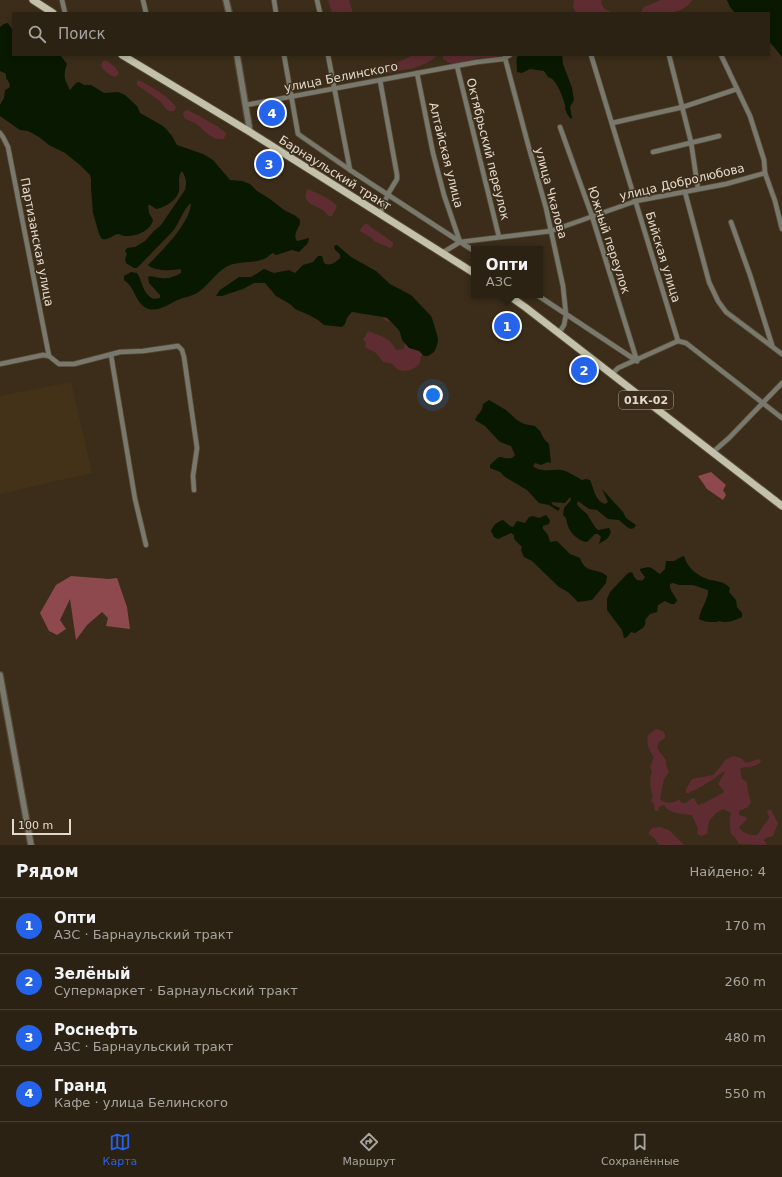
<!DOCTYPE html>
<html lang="ru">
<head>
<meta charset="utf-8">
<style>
	body { margin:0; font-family:"DejaVu Sans",sans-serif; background:#342a1c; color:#f1f3f6 }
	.scale { position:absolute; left:12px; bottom:10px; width:59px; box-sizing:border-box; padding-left:4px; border:2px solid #e3dace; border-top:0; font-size:11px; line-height:14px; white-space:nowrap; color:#e3dace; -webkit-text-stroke:3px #3b2d19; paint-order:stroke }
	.you { position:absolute; left:433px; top:395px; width:14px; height:14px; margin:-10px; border:3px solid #fff; border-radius:50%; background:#1a73e8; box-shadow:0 0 0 6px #1a73e833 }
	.badge { display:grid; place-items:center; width:26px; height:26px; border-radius:50%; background:#2563eb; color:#fff; font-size:13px; font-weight:700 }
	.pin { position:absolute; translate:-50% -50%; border:2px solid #fff; box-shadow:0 1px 4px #0006 }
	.popup { position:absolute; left:471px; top:246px; width:72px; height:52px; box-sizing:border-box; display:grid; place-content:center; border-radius:0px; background:#2c2213; filter:drop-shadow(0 1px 3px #0005); font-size:13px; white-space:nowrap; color:#a6a4a0 }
	.popup b { font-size:15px; color:#f1f3f6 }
	.popup::after { content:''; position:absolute; left:50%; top:100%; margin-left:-8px; border:8px solid transparent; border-top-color:#2c2213 }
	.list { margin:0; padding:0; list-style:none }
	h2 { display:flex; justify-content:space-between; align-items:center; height:52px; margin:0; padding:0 16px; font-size:17px }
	h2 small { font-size:13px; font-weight:400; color:#a6a4a0 }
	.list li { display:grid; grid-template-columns:26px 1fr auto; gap:12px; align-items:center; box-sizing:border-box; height:56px; padding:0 16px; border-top:1px solid #483f33 }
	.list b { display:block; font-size:15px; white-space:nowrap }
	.list p { margin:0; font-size:13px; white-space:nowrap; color:#a6a4a0 }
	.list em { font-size:13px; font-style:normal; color:#a6a4a0 }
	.icon { flex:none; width:22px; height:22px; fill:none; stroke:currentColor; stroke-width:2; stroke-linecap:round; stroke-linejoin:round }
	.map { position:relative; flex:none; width:782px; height:845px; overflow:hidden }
	.search { position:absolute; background:#2c2213; box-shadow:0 2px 6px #0003; left:12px; right:12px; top:12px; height:44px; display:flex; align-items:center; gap:10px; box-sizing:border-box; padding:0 14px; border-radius:0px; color:#a6a4a0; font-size:15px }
	.sheet { height:276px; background:#2c2213 }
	nav { display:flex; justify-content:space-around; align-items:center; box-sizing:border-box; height:56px; border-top:1px solid #483f33; background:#2c2213; font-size:11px; color:#a6a4a0 }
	nav a { display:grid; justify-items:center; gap:2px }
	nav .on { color:#2563eb }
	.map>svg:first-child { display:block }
</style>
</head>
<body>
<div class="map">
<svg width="782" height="845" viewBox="0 0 782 845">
	<rect width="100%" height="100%" fill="#3b2d19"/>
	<!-- built -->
	<polygon fill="#443218" points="71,382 92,473 0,494 0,396"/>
	<!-- green -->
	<g fill="#5f2d31">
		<polygon points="328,0 349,0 353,13 332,13"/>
		<path d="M574 0H602L601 2C602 10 611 12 618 13H576L573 6Z"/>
		<path d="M661 0H692C682 17 658 13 641 13L642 10 644 7Z"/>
		<path d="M412 55H438C424 68 407 69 389 73L386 70 387 67 409 57Z"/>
		<polygon points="443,55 500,55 496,57 478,58 457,64 450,63 443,59"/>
		<path d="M106 60 115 67 119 73 117 76 114 77C108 74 104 71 101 66L102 62Z"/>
		<path d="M137 81H141C151 87 172 98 176 108L174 111H170L167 110 160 101 137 85Z"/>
		<path d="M188 110 217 126 226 133 224 139C210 141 204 128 193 122 188 120 185 120 183 115L184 111Z"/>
		<path d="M307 189C317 193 330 198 337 206L332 216H329C326 214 324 210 321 209 312 204 302 203 307 189Z"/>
		<path d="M366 223C375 231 384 235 393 243V246L390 248 374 241 372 238 360 231 361 228Z"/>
		<path d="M342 280 427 348C426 351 423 354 421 356 420 360 421 363 418 365 412 372 397 374 393 364L383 362C380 358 378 354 373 351 369 349 367 350 365 346L366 342 363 340 368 331C381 337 389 336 396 350L404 349 405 338 395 324 385 320 381 315 356 312H353L347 318Z"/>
		<path d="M656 729 663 731 665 734V738L659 742 657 747 659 751 666 760V765L669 772 664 779 660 799C665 804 674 804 679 799L682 803H686L691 799 694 798 698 805 704 803 723 793 724 791 718 784 725 772H723C712 780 701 788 688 793H686V789L692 779 713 775 722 765 725 760 729 758 734 756 741 758 746 763 759 759 761 760 760 763C755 766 749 768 744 767L740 769 742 779 747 782 748 791 751 802 748 807 739 811V815L746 817 747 819 739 827C742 833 751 836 757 835 760 832 761 828 764 825 766 822 768 821 769 817L767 812 768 810H771L778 823 773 836 765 838 764 840 767 845 739 844 735 837 731 834C730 827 729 820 731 813L723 809 716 813 709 821 707 834 701 836 697 834 698 829 692 815C683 814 669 814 664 805L659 807 658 811H655L654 804 651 801 653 796C650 789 649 779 652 772L650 767 654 757C649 751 646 743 648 735Z"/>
		<polygon points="660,827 669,830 684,845 659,845 654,838 649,834 649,832 652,828"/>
	</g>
	<!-- forest -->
	<g fill="#8e494e">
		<polygon points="711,472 726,485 723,490 726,495 723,500 707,489 698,476"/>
		<polygon points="71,576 109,579 117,578 127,607 130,629 106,626 108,618 102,612 87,625 76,640 70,599 60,620 66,629 57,635 49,631 40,613 56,585"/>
	</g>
	<!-- water -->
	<g fill="#091800">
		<polygon points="727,0 782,0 782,57 769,41 769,13 735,13 730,7"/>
		<path d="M8 23 13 31V55H60L67 64C63 76 64 78 70 90L76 83 79 82 84 85H91L104 93 118 92 125 95 137 106 140 113 163 126 167 130 172 136 177 145 203 154 213 160 230 180 242 181 250 184 257 191 270 199 284 210 296 216 300 220V224C297 230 293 235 297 241L309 238 308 243 299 252 292 250 276 255 273 253C270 254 268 257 266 258 255 264 241 261 230 265 219 269 209 284 200 291 195 295 190 296 183 298 171 301 160 314 146 308 135 302 135 287 124 280V276L131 272 137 273C143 282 142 294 154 299L160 298V295L149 283 148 277C152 275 155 278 161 278 168 279 174 277 181 273V270L180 269C172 271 153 271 148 265 162 251 191 222 191 203 183 209 180 222 173 231L137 268H134L126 263 125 259 127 254 125 251 127 248 135 247 145 241 153 232 161 225 185 190C187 183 186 177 182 171 177 177 180 184 179 191 177 200 164 208 156 209L150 205H148L149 213 153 220C151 231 135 237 125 236 123 236 121 235 119 234 113 234 108 241 102 239L99 234 93 213 91 188V179L90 175 80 165 65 153 49 145 39 137 28 131 20 130 0 116V105L4 98 5 90 9 88 10 84 6 78V74L0 71V27L4 24Z"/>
		<path d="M519 55H562L563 64 572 88 574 100 570 107 572 118 571 119C569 117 567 114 566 111 564 107 566 109 565 105 563 97 556 78 548 77L544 71 530 69 522 73 517 72C517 67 516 62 517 57Z"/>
		<path d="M337 245 351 257 376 271 390 284 411 295 431 316C432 317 438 337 438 339 438 343 436 349 434 352L428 356H424L419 351 409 348 402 340 400 332 398 329 387 318 383 317 352 312 347 318 345 324 342 327 324 325 318 320 309 315 295 309 290 304 276 296 265 283H254L243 289 222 296H216L220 290 239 277H251L264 269 274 273 289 270 295 273 303 265 313 262 318 256H322L324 263C330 267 336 262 340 258V254L335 250 334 246Z"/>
		<path d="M489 400 506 410 517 420 524 424 535 426 540 431 544 439 549 444 551 463 548 462 541 465 535 463 533 466C541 473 552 469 561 470 568 471 576 477 582 480L586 479 590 480C594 489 595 501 605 504L608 502 602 489 623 512 626 518 636 525 634 528 631 529 627 527 619 520 608 519 597 510 589 509 578 501 577 504 579 507 587 514 595 527 598 530 609 528 611 532 608 538 599 544 601 537 598 534H595L587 542C580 542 570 533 568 526 566 521 567 518 563 515L564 508 571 500 570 497 565 503 551 502 553 505 560 508 558 511 549 505 539 503 527 490 505 477 500 472 490 468V465C504 451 498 460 512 458L515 455 511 446 500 442 485 426 475 420C478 412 482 414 483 404Z"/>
		<path d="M546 515 550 520 549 524 543 526V529L548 535 550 542 557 541 570 554 580 558C586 575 597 567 607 576L606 583 592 600 578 602 568 592 559 587 532 561 524 557 521 550 522 547 514 539V535L511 533 498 539 494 537 491 531C493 525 497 522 503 520L510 526 513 527 517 521 525 523 529 517 533 516 539 518Z"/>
		<path d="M684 556C687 567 696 575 707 579 716 582 723 580 730 588L729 592 736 600 737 607 742 613V617C735 620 727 624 719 621 715 623 703 622 699 619 700 609 709 599 708 590L693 585H679L673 583 670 584C669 591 675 594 677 601L674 604H671L665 601 658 605 657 612 650 614 645 620C647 627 641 629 635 633L631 632 627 637 624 638 622 630 607 610V599L610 592 628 573 632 572C635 578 636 582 643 580L645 577 641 572 640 569C653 565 650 568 660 574L665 569 666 561H674L681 557Z"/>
	</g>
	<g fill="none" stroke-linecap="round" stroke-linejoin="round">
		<!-- minor casing -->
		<g stroke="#564936" stroke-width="6">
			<g id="minor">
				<polyline points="62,0 65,13"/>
				<polyline points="143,0 146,13"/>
				<polyline points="274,0 276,13"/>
				<polyline points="317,0 320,13"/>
				<polyline points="284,55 298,134 350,170 474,251"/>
				<polyline points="328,55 350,170"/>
				<polyline points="591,55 678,341 686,343 782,418"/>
				<polyline points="669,55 691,142 698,189"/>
				<polyline points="721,55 750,116 764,160 765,173 775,201 782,229"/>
				<polyline points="505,58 529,148 546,208 563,286 566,315 564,325 559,333"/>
				<polyline points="457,66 499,237"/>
				<polyline points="417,73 433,153 444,195 460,242"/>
				<polyline points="380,80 397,175 397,179 388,194 380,214"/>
				<polyline points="246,105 477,62 503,59 510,55"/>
				<polyline points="612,123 683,107 737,89"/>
				<polyline points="560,127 592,216 637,361"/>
				<polyline points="0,133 3,137 8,147 49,356"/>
				<polyline points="653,152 719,136"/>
				<polyline points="685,192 709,282 718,301 726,312 782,354"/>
				<polyline points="731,222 750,275 772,345"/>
				<polyline points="442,253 460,242 551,231 636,201 726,184 765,173"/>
				<polyline points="537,295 637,361"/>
				<polyline points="111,355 135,499 146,545"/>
				<polyline points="0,364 43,355 49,356 59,364 74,364 120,352 143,351 178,346 182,350 184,357 197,448 193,476 194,490"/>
				<polyline points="612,374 618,368 678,341"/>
				<polyline points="713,452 729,438 782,383"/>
			</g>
		</g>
		<!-- tertiary casing -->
		<g stroke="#564936" stroke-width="8">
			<g id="tertiary">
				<polyline points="226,0 229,13"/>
				<polyline points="237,55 250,132"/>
				<polyline points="0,675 31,845"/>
			</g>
		</g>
		<!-- primary casing -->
		<g stroke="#564936" stroke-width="9">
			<g id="primary">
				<polyline points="33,0 53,13"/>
				<polyline points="122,55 250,132 474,273"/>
				<polyline points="508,295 525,307 782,506"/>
			</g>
		</g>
		<!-- minor -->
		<use href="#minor" stroke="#79786d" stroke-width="4.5"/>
		<!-- tertiary -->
		<use href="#tertiary" stroke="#79786d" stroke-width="5.5"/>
		<!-- primary -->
		<use href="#primary" stroke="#c3c1a9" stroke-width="7"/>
	</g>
	<g text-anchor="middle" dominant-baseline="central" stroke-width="3" stroke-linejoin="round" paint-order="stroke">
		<!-- shield labels -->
		<rect fill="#3b2d19" stroke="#b1a698" stroke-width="1" x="619" y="391" width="54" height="18" rx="3"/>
		<g font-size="11" font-weight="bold" fill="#e3dace">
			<text x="646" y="400">01К-02</text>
		</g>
		<!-- street labels -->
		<g font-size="12" fill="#e3dace" stroke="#3b2d19">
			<text transform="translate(341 77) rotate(-11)">улица Белинского</text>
			<text transform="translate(488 149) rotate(76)">Октябрьский переулок</text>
			<text transform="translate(446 155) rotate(76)">Алтайская улица</text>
			<text transform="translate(335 173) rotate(32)">Барнаульский тракт</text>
			<text transform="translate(682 182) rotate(-13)">улица Добролюбова</text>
			<text transform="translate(551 193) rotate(75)">улица Чкалова</text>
			<text transform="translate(609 240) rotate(72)">Южный переулок</text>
			<text transform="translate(37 242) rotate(79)">Партизанская улица</text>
			<text transform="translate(663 257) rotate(73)">Бийская улица</text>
		</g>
	</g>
</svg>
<div class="scale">100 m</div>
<div class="you"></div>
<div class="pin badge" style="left:507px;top:326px">1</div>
<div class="popup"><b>Опти</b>АЗС</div>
<div class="pin badge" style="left:584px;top:370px">2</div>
<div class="pin badge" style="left:269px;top:164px">3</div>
<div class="pin badge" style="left:272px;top:113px">4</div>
<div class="search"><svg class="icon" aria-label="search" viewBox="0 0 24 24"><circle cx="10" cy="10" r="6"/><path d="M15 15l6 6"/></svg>Поиск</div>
</div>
<section class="sheet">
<h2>Рядом<small>Найдено: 4</small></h2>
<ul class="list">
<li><span class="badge">1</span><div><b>Опти</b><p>АЗС · Барнаульский тракт</p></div><em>170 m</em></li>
<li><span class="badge">2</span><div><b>Зелёный</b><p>Супермаркет · Барнаульский тракт</p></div><em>260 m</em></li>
<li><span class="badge">3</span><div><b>Роснефть</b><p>АЗС · Барнаульский тракт</p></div><em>480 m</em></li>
<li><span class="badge">4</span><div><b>Гранд</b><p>Кафе · улица Белинского</p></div><em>550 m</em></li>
</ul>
</section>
<nav>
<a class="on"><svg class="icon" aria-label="map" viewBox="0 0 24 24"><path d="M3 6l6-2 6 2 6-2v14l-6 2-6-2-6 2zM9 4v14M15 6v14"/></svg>Карта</a>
<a><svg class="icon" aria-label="directions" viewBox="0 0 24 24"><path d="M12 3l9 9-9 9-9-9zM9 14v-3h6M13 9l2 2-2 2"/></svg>Маршрут</a>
<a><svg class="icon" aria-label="saved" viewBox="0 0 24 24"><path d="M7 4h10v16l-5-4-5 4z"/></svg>Сохранённые</a>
</nav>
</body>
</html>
